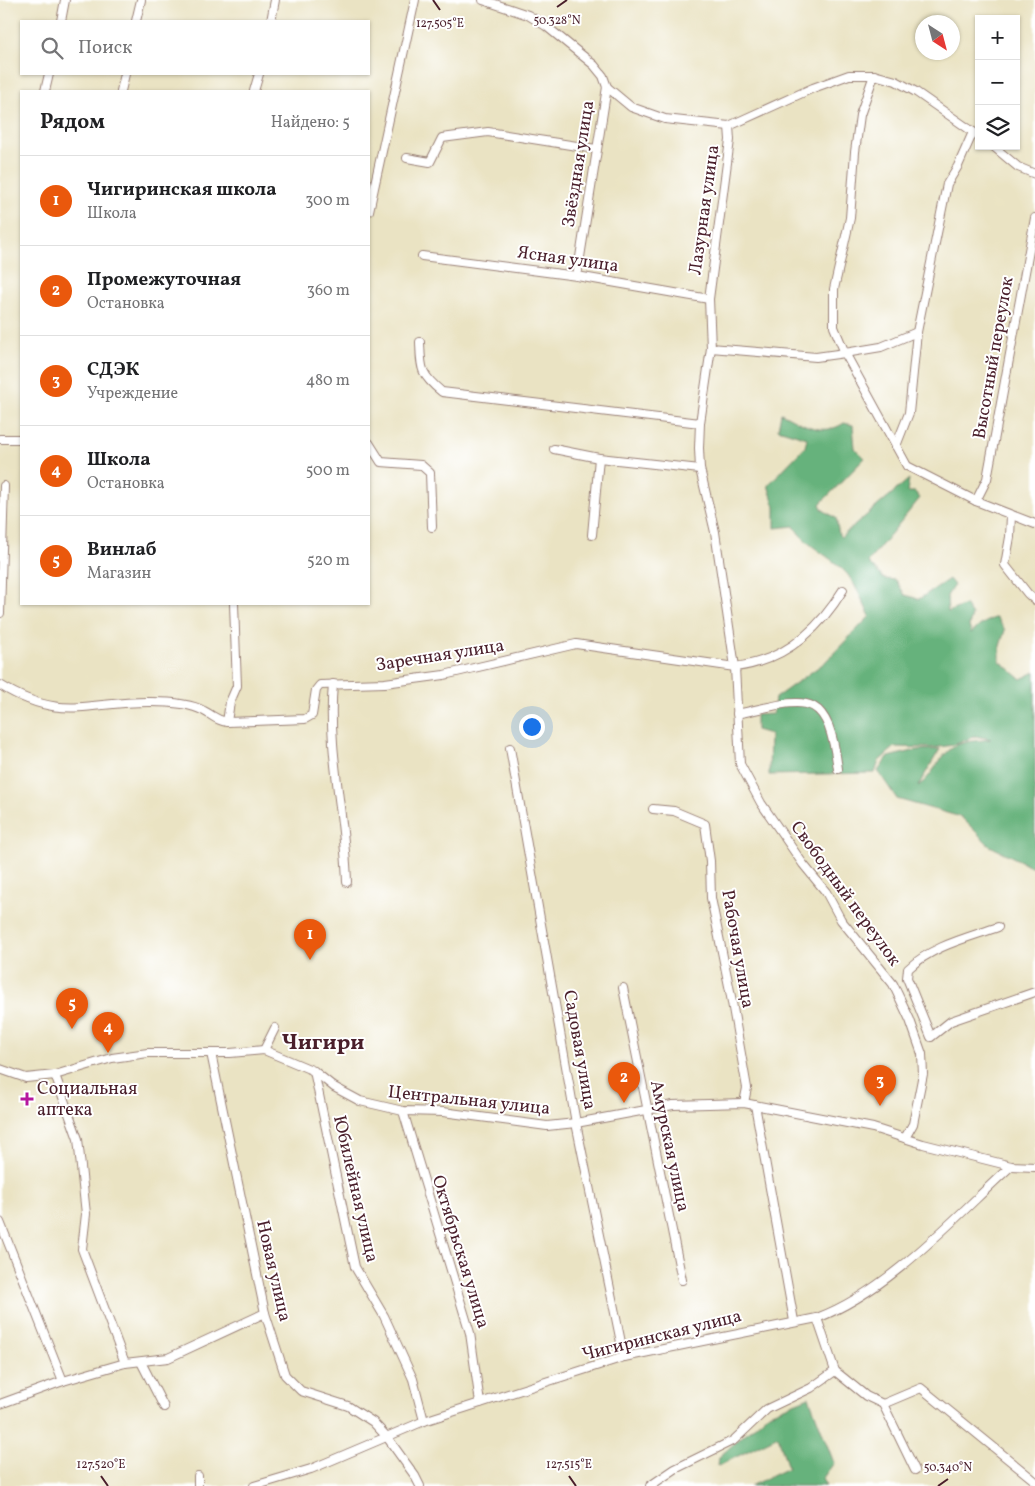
<!DOCTYPE html>
<html lang="ru">
<head>
<meta charset="utf-8">
<style>
	body { margin:0; font-family:Vollkorn,serif; background:#f6f6f6; color:#202124 }
	.controls { position:absolute; right:15px; top:15px; display:grid; overflow:hidden; border-radius:0px; box-shadow:0 1px 4px #0004 }
	.controls button { width:45px; height:45px; display:grid; place-items:center; padding:0; border:0; border-bottom:1px solid #e0e0e0; background:#fff; color:#202124; font:25px sans-serif }
	.compass { position:absolute; left:915px; top:15px; width:45px; height:45px; border-radius:50%; background:#fff; box-shadow:0 1px 4px #0004; rotate:144deg }
	.you { position:absolute; left:531px; top:726px; width:18px; height:18px; margin:-12px; border:4px solid #fff; border-radius:50%; background:#1a73e8; box-shadow:0 0 0 8px #1a73e833 }
	.badge { display:grid; place-items:center; width:32px; height:32px; border-radius:50%; background:#ea580c; color:#fff; font-size:16px; font-weight:700 }
	.pin { position:absolute; translate:-50% -41px; filter:drop-shadow(0 1px 2px #0008) }
	.pin::after { content:''; position:absolute; top:26px; width:18px; height:15px; background:inherit; clip-path:polygon(0 0,100% 0,50% 100%) }
	.list { margin:0; padding:0; list-style:none }
	h2 { display:flex; justify-content:space-between; align-items:center; height:65px; margin:0; padding:0 20px; font-size:21px }
	h2 small { font-size:16px; font-weight:400; color:#757577 }
	.list li { display:grid; grid-template-columns:32px 1fr auto; gap:15px; align-items:center; box-sizing:border-box; height:90px; padding:0 20px; border-top:1px solid #e0e0e0 }
	.list b { display:block; font-size:19px; white-space:nowrap }
	.list p { margin:0; font-size:16px; white-space:nowrap; color:#757577 }
	.list em { font-size:16px; font-style:normal; color:#757577 }
	.icon { flex:none; width:28px; height:28px; fill:none; stroke:currentColor; stroke-width:2; stroke-linecap:round; stroke-linejoin:round }
	.map { position:relative; flex:none; width:1035px; height:1486px; overflow:hidden }
	.search { position:absolute; background:#fff; box-shadow:0 1px 4px #0004; left:20px; top:20px; width:350px; height:55px; display:flex; align-items:center; gap:12px; box-sizing:border-box; padding:0 18px; border-radius:0px; color:#757577; font-size:19px }
	.panel { position:absolute; background:#fff; box-shadow:0 1px 4px #0004; left:20px; top:90px; width:350px; height:515px; border-radius:0px }
	.map>svg:first-child { display:block }
</style>
</head>
<body>
<div class="map">
<svg width="1035" height="1486" viewBox="0 0 1035 1486">
	<rect width="100%" height="100%" fill="#fff"/>
	<filter id="ink" filterUnits="userSpaceOnUse"><feTurbulence type="fractalNoise" baseFrequency=".02" numOctaves="2"/><feDisplacementMap in="SourceGraphic" scale="10" xChannelSelector="R" yChannelSelector="G"/><feConvolveMatrix kernelMatrix="1 2 1 2 8 2 1 2 1" color-interpolation-filters="sRGB"/></filter>
	<filter id="wash" filterUnits="userSpaceOnUse"><feTurbulence type="fractalNoise" baseFrequency=".0096" numOctaves="4" result="noise"/><feDisplacementMap in="SourceGraphic" scale="20" xChannelSelector="R" yChannelSelector="G"/><feGaussianBlur stdDeviation="1.12" result="paint"/><feColorMatrix in="noise" values="0 0 0 0 0 0 0 0 0 0 0 0 0 0 0 0 0 1.4 0 .05"/><feComposite in="paint" operator="in"/></filter>
	<g filter="url(#wash)">
		<rect width="100%" height="100%" fill="#eae3c3"/>
		<!-- forest -->
		<g fill="#66b27c" stroke="#586854">
			<path d="M781 413C801 423 822 438 844 423L853 425 855 448 865 458 820 504 823 510 836 518 839 535 841 537 909 479 907 492H915L920 498 868 562 884 579 896 580 905 595 919 599 949 579 954 585 947 596 948 612 965 605 972 615 969 626 971 633 982 624 996 617 1005 630 1000 646V661L1021 679 1035 672V868L990 846 961 817 897 799 878 771 888 757 917 750 940 749 918 786C934 776 939 754 957 745 968 740 980 741 991 739L975 736 954 745 932 748 895 747 879 761 875 773 769 775 770 734 756 730V715L773 714 775 698 824 663 870 616C863 603 857 587 848 575 832 556 804 546 794 526L775 528V507L768 485 805 447 807 438 778 429Z"/>
			<polygon points="809,1397 834,1463 822,1479 826,1486 750,1486 788,1468 778,1436 718,1466 719,1457 769,1413"/>
		</g>
	</g>
	<g filter="url(#ink)">
		<g fill="none" stroke-linecap="round" stroke-linejoin="round">
			<!-- minor casing -->
			<g stroke="#9a8177" stroke-width="10">
				<g id="minor">
					<polyline points="483,0 528,15 546,26 594,65 603,76 607,87 577,276"/>
					<polyline points="61,21 65,0"/>
					<polyline points="136,21 141,0"/>
					<polyline points="271,21 275,0"/>
					<polyline points="874,75 860,115 855,152 850,218 834,289 834,327 845,353 881,347 917,332"/>
					<polyline points="607,87 631,107 665,119 729,126 813,88 849,75 874,75 896,81 916,92 979,136"/>
					<polyline points="45,91 49,74"/>
					<polyline points="121,91 125,74"/>
					<polyline points="254,91 259,74"/>
					<polyline points="729,126 730,140 709,299 711,348 700,423 699,448 700,469 715,532 735,667 740,764 761,803 803,864 826,892 841,920 893,984 910,1020 922,1054 923,1074 913,1124 905,1138"/>
					<polyline points="993,146 1018,167 1035,174"/>
					<polyline points="407,158 430,162 442,138 488,132 596,149"/>
					<polyline points="369,211 415,0"/>
					<polyline points="422,256 577,276 709,299"/>
					<path d="M420 342C421 369 420 374 442 392L700 423"/>
					<polyline points="711,348 816,357 845,353 907,466 976,501 1035,524"/>
					<polyline points="0,439 21,439"/>
					<polyline points="369,443 381,462 421,465 430,473 432,527"/>
					<polyline points="896,446 909,413 917,332 947,184 958,166 973,132"/>
					<polyline points="554,449 599,458 700,469"/>
					<polyline points="976,501 987,479 1035,218"/>
					<polyline points="1011,515 1010,537 1005,565 1028,594 1035,600"/>
					<polyline points="592,535 599,458"/>
					<polyline points="0,613 4,486"/>
					<path d="M333 684C327 750 345 816 347 882"/>
					<path d="M0 685C62 723 88 701 151 702 167 702 190 703 204 711 214 716 215 720 227 722L305 719 312 715 316 690 320 685 385 683 444 675 576 644 735 667C784 661 818 631 843 590"/>
					<path d="M737 714C806 699 827 686 838 769"/>
					<polyline points="227,722 230,702 237,686 234,604"/>
					<polyline points="510,748 576,1123 624,1357"/>
					<polyline points="653,809 674,811 705,824 710,861 711,898 730,991 747,1088 744,1103"/>
					<path d="M998 927C967 938 932 946 908 969L907 978 931 1037 951 1021 1035 992"/>
					<polyline points="623,988 682,1280"/>
					<polyline points="264,1050 275,1028"/>
					<polyline points="211,1053 265,1313 285,1375 301,1391 348,1406 373,1422 387,1437 415,1476 420,1486"/>
					<polyline points="0,1069 26,1078 55,1075 112,1058 148,1053 230,1053 264,1050 314,1071 334,1087 360,1101 403,1111 443,1112 547,1126 576,1123 673,1105 744,1103 873,1128 923,1144 1011,1166 1035,1167"/>
					<polyline points="314,1071 355,1267 384,1316 413,1379 424,1421"/>
					<polyline points="55,1075 78,1139 86,1214 82,1249 125,1363"/>
					<polyline points="755,1105 794,1321"/>
					<polyline points="403,1111 470,1333 480,1403"/>
					<polyline points="0,1222 63,1381"/>
					<polyline points="141,1362 164,1407"/>
					<polyline points="835,1371 866,1396 883,1404 915,1470"/>
					<polyline points="0,1404 63,1381 125,1363 168,1358 265,1313"/>
					<polyline points="883,1404 921,1388 1035,1481"/>
					<polyline points="198,1486 198,1476"/>
					<path d="M254 1486 311 1469 424 1421 624 1357 817 1318C889 1291 955 1217 1011 1166"/>
					<polyline points="650,1486 675,1469 734,1440 767,1409 811,1388 835,1371 817,1318"/>
				</g>
			</g>
			<!-- minor -->
			<use href="#minor" stroke="#fff" stroke-width="8"/>
		</g>
	</g>
	<!-- ticks -->
	<path fill="none" stroke="#4a1f2b" stroke-width="2" d="M433 0 440 10M557 7 567 0M101 1476 108 1486M569 1476 576 1486M938 1486 948 1479"/>
	<!-- markers -->
	<path fill="#b5179e" stroke="#fff" stroke-width="2" d="M24.5 1091.5h5v5h5v5h-5v5h-5v-5h-5v-5h5z"/>
	<g text-anchor="middle" dominant-baseline="central" stroke-width="4" stroke-linejoin="round" paint-order="stroke">
		<!-- street labels -->
		<g font-size="18" fill="#4a1f2b" stroke="#fff">
			<text transform="translate(579 164) rotate(-81)">Звёздная улица</text>
			<text transform="translate(705 210) rotate(-82)">Лазурная улица</text>
			<text transform="translate(568 260) rotate(8)">Ясная улица</text>
			<text transform="translate(994 358) rotate(-80)">Высотный переулок</text>
			<text transform="translate(440 656) rotate(-9)">Заречная улица</text>
			<text transform="translate(845 894) rotate(54)">Свободный переулок</text>
			<text transform="translate(737 949) rotate(80)">Рабочая улица</text>
			<text transform="translate(579 1050) rotate(80)">Садовая улица</text>
			<text transform="translate(469 1101) rotate(6)">Центральная улица</text>
			<text transform="translate(669 1146) rotate(78)">Амурская улица</text>
			<text transform="translate(355 1189) rotate(77)">Юбилейная улица</text>
			<text transform="translate(460 1252) rotate(73)">Октябрьская улица</text>
			<text transform="translate(273 1271) rotate(77)">Новая улица</text>
			<text transform="translate(662 1336) rotate(-14)">Чигиринская улица</text>
		</g>
		<!-- poi labels -->
		<g font-size="18" fill="#4a1f2b" stroke="#fff" text-anchor="start">
			<text x="37" y="1089">Социальная<tspan x="37" dy="21">аптека</tspan></text>
		</g>
		<!-- district labels -->
		<g font-size="22" font-weight="bold" fill="#4a1f2b" stroke="#fff">
			<text x="323" y="1043">Чигири</text>
		</g>
	</g>
	<g font-size="12" text-anchor="middle" fill="#4a1f2b" stroke="#fff" stroke-width="4" stroke-linejoin="round" paint-order="stroke">
		<text x="557" y="24">50.328°N</text>
		<text x="440" y="27">127.505°E</text>
		<text x="101" y="1468">127.520°E</text>
		<text x="569" y="1468">127.515°E</text>
		<text x="948" y="1471">50.340°N</text>
	</g>
</svg>
<div class="controls">
<button>+</button>
<button>−</button>
<button><svg class="icon" aria-label="layers" viewBox="0 0 24 24"><path d="M12 4l9 5-9 5-9-5zM3 14l9 5 9-5"/></svg></button>
</div>
<svg class="compass" viewBox="-18 -18 36 36"><path d="M0-13l5 13h-10z" fill="#e53935"/><path d="M0 13l5-13h-10z" fill="#757577"/></svg>
<div class="you"></div>
<div class="pin badge" style="left:310px;top:960px">1</div>
<div class="pin badge" style="left:624px;top:1103px">2</div>
<div class="pin badge" style="left:880px;top:1106px">3</div>
<div class="pin badge" style="left:108px;top:1053px">4</div>
<div class="pin badge" style="left:72px;top:1029px">5</div>
<div class="search"><svg class="icon" aria-label="search" viewBox="0 0 24 24"><circle cx="10" cy="10" r="6"/><path d="M15 15l6 6"/></svg>Поиск</div>
<section class="panel">
<h2>Рядом<small>Найдено: 5</small></h2>
<ul class="list">
<li><span class="badge">1</span><div><b>Чигиринская школа</b><p>Школа</p></div><em>300 m</em></li>
<li><span class="badge">2</span><div><b>Промежуточная</b><p>Остановка</p></div><em>360 m</em></li>
<li><span class="badge">3</span><div><b>СДЭК</b><p>Учреждение</p></div><em>480 m</em></li>
<li><span class="badge">4</span><div><b>Школа</b><p>Остановка</p></div><em>500 m</em></li>
<li><span class="badge">5</span><div><b>Винлаб</b><p>Магазин</p></div><em>520 m</em></li>
</ul>
</section>
</div>
</body>
</html>
